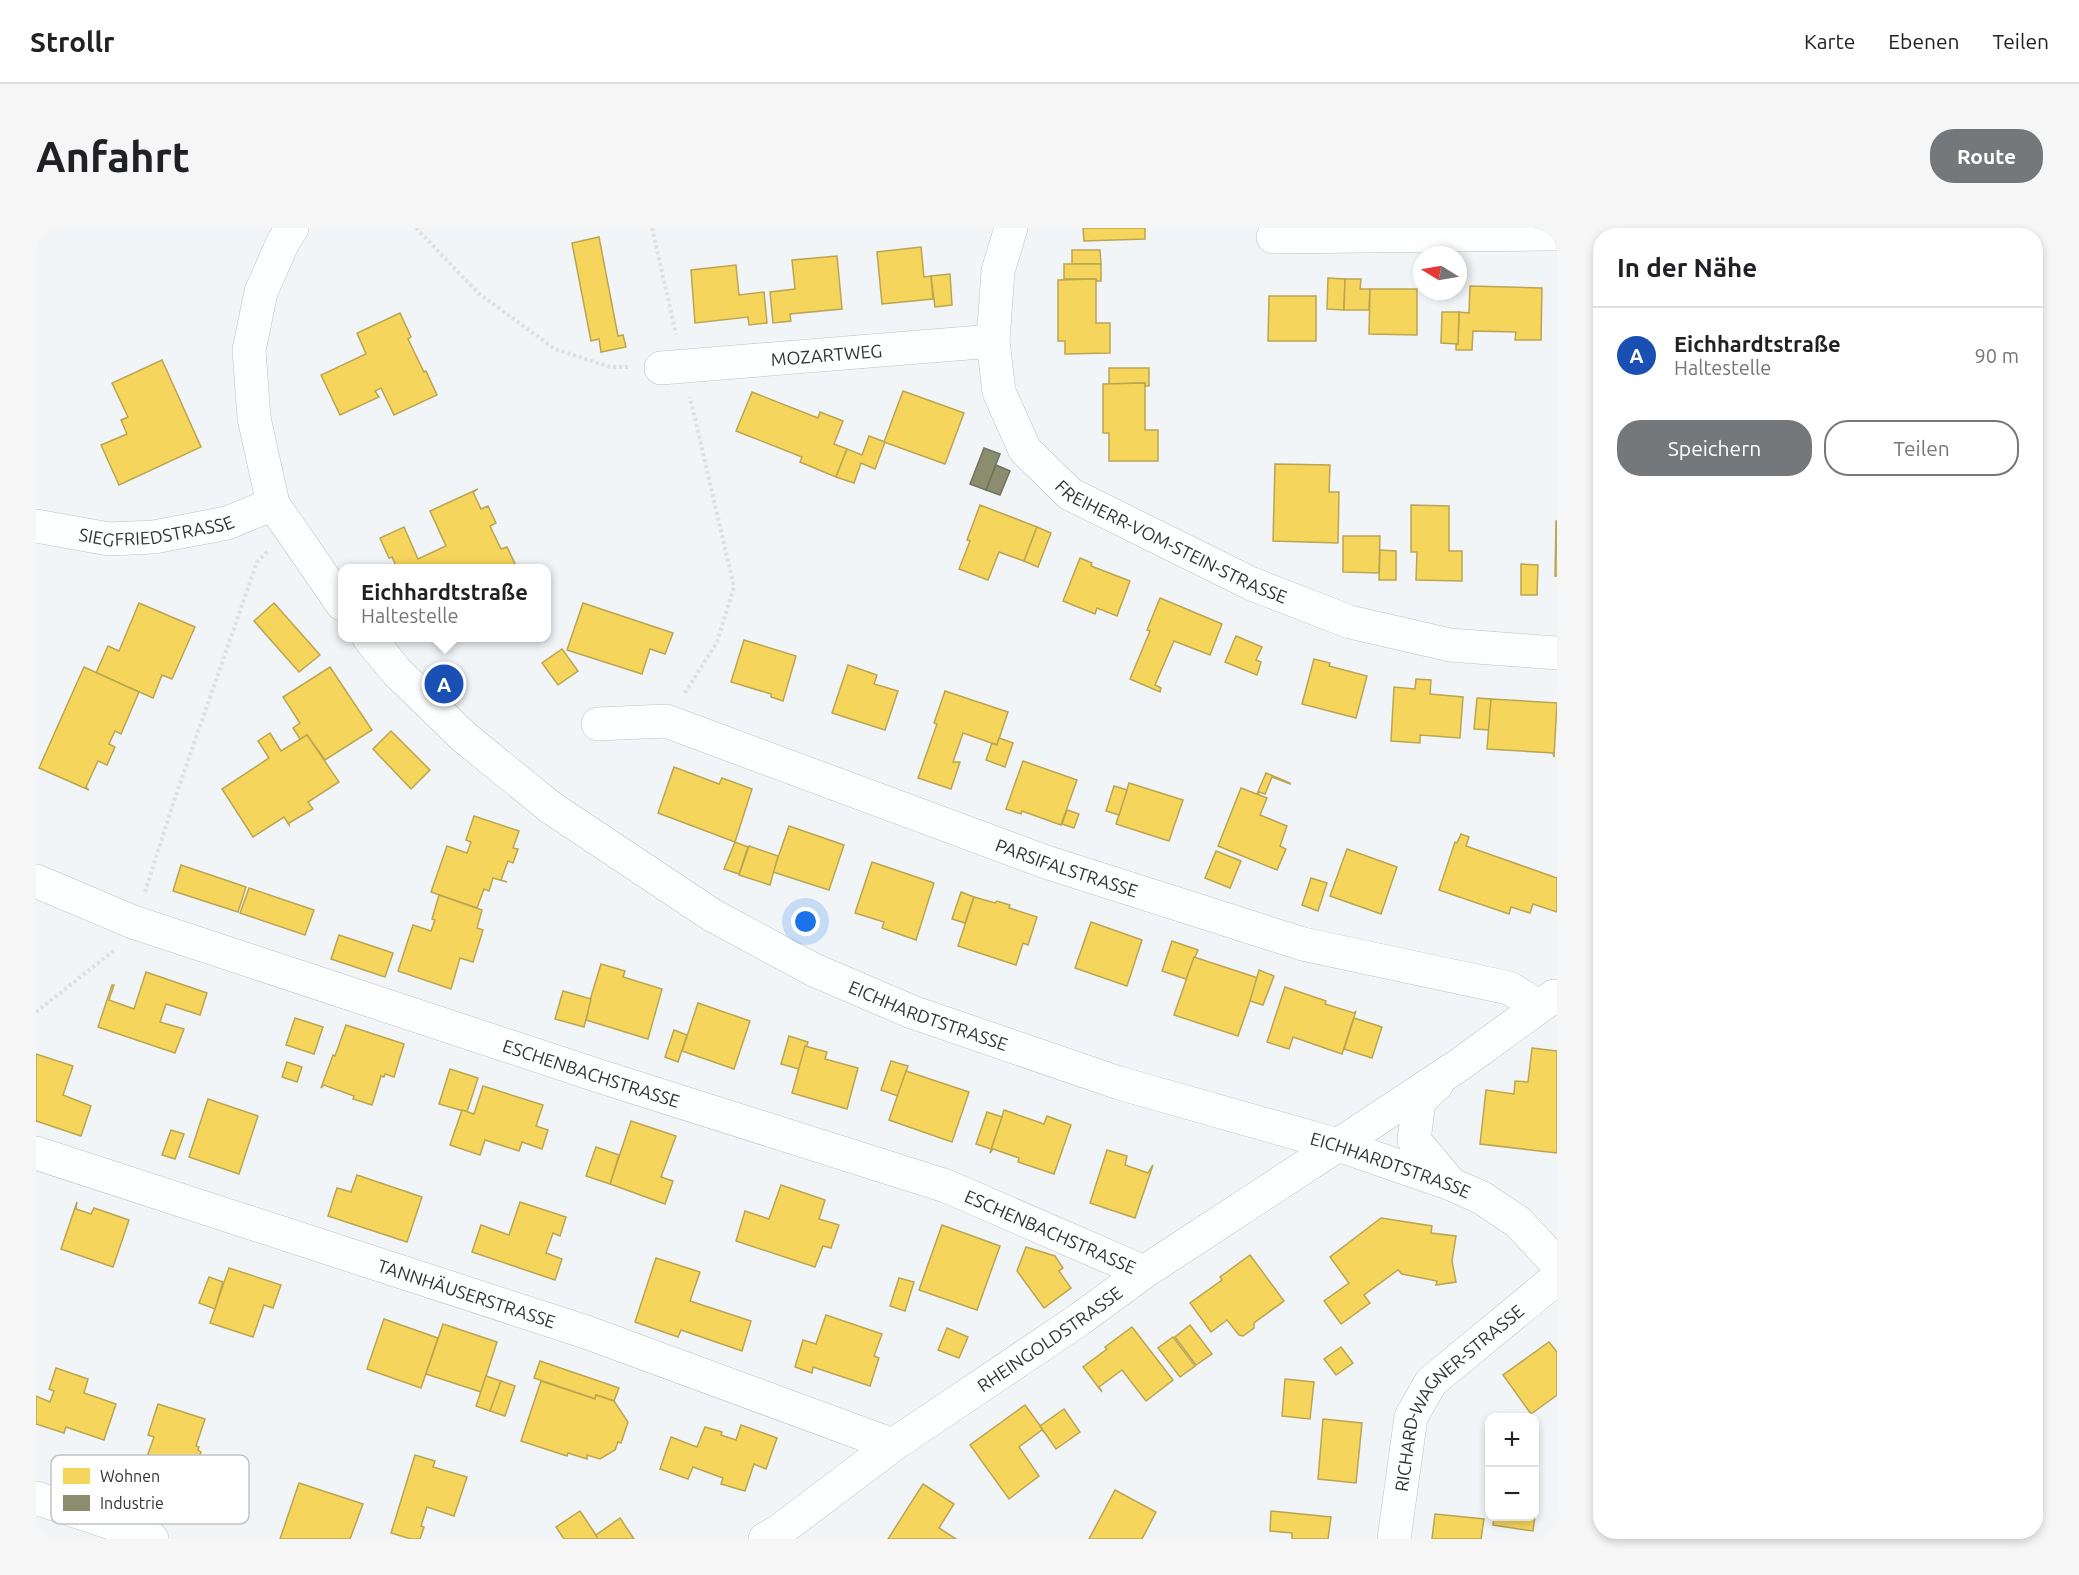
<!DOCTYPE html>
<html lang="de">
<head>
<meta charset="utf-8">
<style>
	body { margin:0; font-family:Ubuntu,sans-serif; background:#f6f6f6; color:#202124 }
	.controls { position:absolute; right:18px; bottom:18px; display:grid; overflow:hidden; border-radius:12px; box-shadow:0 3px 9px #0003 }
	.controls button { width:54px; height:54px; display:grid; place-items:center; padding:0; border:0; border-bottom:2px solid #e0e0e0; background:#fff; color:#202124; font:30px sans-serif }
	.compass { position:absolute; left:1377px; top:18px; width:54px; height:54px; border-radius:50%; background:#fff; box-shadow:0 3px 9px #0003; rotate:281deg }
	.you { position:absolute; left:770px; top:694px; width:21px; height:21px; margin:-15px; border:4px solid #fff; border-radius:50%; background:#1a73e8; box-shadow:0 0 0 9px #1a73e833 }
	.badge { display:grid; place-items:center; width:39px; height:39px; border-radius:50%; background:#75787a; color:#fff; font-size:20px; font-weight:700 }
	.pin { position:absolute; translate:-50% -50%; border:3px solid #fff; box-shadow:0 2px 6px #0006 }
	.popup { position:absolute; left:302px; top:336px; width:213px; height:78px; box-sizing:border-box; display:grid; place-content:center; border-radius:12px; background:#fff; filter:drop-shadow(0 2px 4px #0005); font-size:20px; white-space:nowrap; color:#757577 }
	.popup b { font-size:22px; color:#202124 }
	.popup::after { content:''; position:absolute; left:50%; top:100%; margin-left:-12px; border:12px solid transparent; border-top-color:#fff }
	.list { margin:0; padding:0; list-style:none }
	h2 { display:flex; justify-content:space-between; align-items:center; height:78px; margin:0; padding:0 24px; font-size:26px }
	h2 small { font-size:20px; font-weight:400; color:#757577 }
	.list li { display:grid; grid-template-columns:39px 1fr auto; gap:18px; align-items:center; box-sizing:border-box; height:96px; padding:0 24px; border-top:2px solid #e0e0e0 }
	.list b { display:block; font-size:22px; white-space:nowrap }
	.list p { margin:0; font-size:20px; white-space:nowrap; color:#757577 }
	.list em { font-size:20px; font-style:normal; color:#757577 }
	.actions { display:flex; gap:12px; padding:18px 24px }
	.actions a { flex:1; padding:14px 0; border:2px solid #75787a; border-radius:24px; text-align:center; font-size:21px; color:#75787a }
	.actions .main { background:#75787a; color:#fff }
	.map { position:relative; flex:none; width:1521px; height:1311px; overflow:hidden; border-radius:24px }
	header { display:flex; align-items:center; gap:36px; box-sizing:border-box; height:84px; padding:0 30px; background:#fff; border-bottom:2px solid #e0e0e0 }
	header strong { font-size:28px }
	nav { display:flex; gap:33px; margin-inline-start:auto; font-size:21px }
	.intro { display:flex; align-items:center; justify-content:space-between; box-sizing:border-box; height:144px; padding:0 36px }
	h1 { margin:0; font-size:42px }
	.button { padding:15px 27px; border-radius:24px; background:#75787a; color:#fff; font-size:21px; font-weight:700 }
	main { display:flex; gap:36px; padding:0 36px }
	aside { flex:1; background:#fff; border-radius:24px; box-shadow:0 3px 9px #0003 }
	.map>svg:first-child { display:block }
</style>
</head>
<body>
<header>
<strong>Strollr</strong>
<nav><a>Karte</a><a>Ebenen</a><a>Teilen</a></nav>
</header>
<div class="intro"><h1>Anfahrt</h1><a class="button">Route</a></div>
<main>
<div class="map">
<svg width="1521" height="1311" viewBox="0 0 1521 1311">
	<rect width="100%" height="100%" fill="#f2f5f8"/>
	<!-- homes -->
	<g fill="#f6d55c" stroke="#bba551" stroke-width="1.5">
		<polygon points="1047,0 1109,0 1109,11 1048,13"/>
		<polygon points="563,9 582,108 587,107 590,119 565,124 563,111 555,113 536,15"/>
		<polygon points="885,19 888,49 895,48 897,71 846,76 841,24"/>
		<polygon points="1036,22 1064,22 1065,36 1036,36"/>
		<polygon points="801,28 806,81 754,86 755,93 737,95 734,64 759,61 756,32"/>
		<polygon points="1028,36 1065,36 1065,53 1060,53 1060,51 1028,51"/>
		<polygon points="700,37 703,67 728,64 731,95 713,97 712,89 659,95 655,42"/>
		<polygon points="914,46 916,77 899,79 895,48"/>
		<polygon points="1292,50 1309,51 1308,82 1291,81"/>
		<polygon points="1060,51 1060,95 1074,95 1074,125 1029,126 1029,113 1022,113 1022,52"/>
		<polygon points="1309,51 1325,51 1324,61 1334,61 1333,82 1308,82"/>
		<polygon points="1434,58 1506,60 1505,112 1479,112 1480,104 1437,103 1436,122 1420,122 1420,116 1422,116 1423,84 1433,85"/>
		<polygon points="1334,61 1381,61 1381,107 1333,106"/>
		<polygon points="1233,68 1280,68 1280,113 1232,113"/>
		<polygon points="1406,84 1423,84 1422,116 1405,115"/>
		<polygon points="364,85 375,109 372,111 388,144 390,143 401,167 358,187 345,160 339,163 343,169 304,187 285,147 330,126 321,105"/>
		<polygon points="126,132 165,219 83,257 65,217 91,206 85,192 92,189 76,155"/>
		<polygon points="1073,140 1113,140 1113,158 1109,158 1109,155 1073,156"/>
		<polygon points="1109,155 1109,202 1122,202 1122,233 1073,233 1073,205 1067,205 1067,156"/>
		<polygon points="867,163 928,185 909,236 848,214"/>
		<polygon points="716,164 782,190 784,184 807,193 798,216 811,221 800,249 764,234 766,229 700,203"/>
		<polygon points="833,208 849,214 839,241 825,235 818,255 800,249 811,221 826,227"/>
		<polygon points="1239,236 1294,237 1293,264 1303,264 1302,315 1237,313"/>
		<polygon points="442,261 437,264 445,281 452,278 460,295 454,298 465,321 471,319 481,340 361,340 356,329 353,330 344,310 368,299 382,331 410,318 394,283"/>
		<polygon points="944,277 1001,299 988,333 963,324 952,352 923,341 934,313 931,312"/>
		<polygon points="1375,277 1413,278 1413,323 1426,323 1426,353 1380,352 1381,324 1375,324"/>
		<polygon points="1520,293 1521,293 1521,348 1519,348"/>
		<polygon points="1001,299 1015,305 1002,339 988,333"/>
		<polygon points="1307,308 1344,308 1343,345 1307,344"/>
		<polygon points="1344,322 1360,323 1360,352 1343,352"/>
		<polygon points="1044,330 1056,335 1055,338 1094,353 1081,388 1061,380 1059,386 1027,373"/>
		<polygon points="1485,336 1502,337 1501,367 1485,367"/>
		<polygon points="1124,370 1186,396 1174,427 1138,413 1119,457 1125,460 1124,464 1094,451 1114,403 1111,402"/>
		<polygon points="103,375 159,399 136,451 126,447 117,470 60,445 72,418 83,423"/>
		<polygon points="238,375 284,427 263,444 218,393"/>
		<polygon points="547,375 637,405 629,426 614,421 606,446 531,422"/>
		<polygon points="1200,408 1226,419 1220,432 1225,434 1221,447 1189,434"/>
		<polygon points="708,412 760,428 747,473 735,469 735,466 695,454"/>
		<polygon points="526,421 542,443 522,457 506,435"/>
		<polygon points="1278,431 1294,435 1293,438 1331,448 1320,490 1266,476"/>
		<polygon points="812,437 841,447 838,456 862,463 849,502 796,485"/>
		<polygon points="48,439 103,464 85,506 79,503 73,516 79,519 71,537 62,533 50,559 53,562 3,540"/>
		<polygon points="294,439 336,502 289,532 271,507 264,511 257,500 264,495 247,469"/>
		<polygon points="1380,451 1395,452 1394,466 1427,469 1424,510 1384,507 1384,515 1355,513 1358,459 1379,461"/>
		<polygon points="909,463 972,484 961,517 927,505 917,534 924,534 915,561 882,550 901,496 898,495"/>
		<polygon points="1441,470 1455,471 1453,502 1438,501"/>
		<polygon points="1455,471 1521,475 1518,529 1517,525 1451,521"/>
		<polygon points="355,503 394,542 375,561 337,521"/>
		<polygon points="234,505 245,523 271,507 303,554 272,574 277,581 253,595 253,597 248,589 217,609 186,561 233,530 222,513"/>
		<polygon points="963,510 977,515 969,539 950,532 956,515 961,517"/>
		<polygon points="987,533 1041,552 1025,597 986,583 985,586 970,581"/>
		<polygon points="638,539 683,556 686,550 716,561 699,614 622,585"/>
		<polygon points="1230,545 1254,555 1254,556 1236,549 1229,566 1223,564 1222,567 1221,566"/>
		<polygon points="1093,555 1147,572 1133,613 1080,596"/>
		<polygon points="1078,558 1091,562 1083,587 1070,583"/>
		<polygon points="1205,560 1231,570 1224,587 1251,598 1244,618 1250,621 1241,642 1182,618"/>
		<polygon points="1031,582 1043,586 1038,600 1026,596"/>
		<polygon points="438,588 483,603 477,620 482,621 477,635 472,633 465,652 471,654 457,650 453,663 448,661 441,680 395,664 411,618 431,625 435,614 430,612"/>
		<polygon points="753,598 808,617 793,662 737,644"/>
		<polygon points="1425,606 1433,609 1430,618 1521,650 1521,684 1497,676 1494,685 1475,679 1473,686 1403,662 1419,614 1421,615"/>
		<polygon points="699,614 712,619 703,646 688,641"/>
		<polygon points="713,618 742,628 734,657 703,647"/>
		<polygon points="1311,621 1361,639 1345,686 1294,668"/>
		<polygon points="1180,623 1205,633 1194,660 1169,650"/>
		<polygon points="836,634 898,655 880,712 846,700 848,694 819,685"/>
		<polygon points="145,637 210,659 202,684 137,663"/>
		<polygon points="1275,650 1291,655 1282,683 1266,677"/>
		<polygon points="213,660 278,682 269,707 204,685"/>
		<polygon points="925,664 938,669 929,695 916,691"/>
		<polygon points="403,667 446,682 441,700 447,702 437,734 424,730 415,761 362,743 377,697 395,703 399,692 396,691"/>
		<polygon points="938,669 959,675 961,673 974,677 973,680 1001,689 992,717 987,715 980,737 922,718"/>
		<polygon points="1055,694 1106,712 1091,758 1039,740"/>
		<polygon points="303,707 357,725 349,749 295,731"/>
		<polygon points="1136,713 1162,722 1150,751 1126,743"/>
		<polygon points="1158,729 1222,750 1202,808 1138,787"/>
		<polygon points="565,736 589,743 587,749 626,761 612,811 550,792 552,785 550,785"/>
		<polygon points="1223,742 1238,748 1227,777 1214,773"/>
		<polygon points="110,744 171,765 164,787 130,776 124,794 148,801 139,825 62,799 76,757 78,757 73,772 98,781"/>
		<polygon points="1249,759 1290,773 1289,776 1318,785 1320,783 1306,826 1257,809 1253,821 1231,814"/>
		<polygon points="527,763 555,771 548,799 519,791"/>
		<polygon points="662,775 714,793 698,841 646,823"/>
		<polygon points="259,790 287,799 278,826 250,817"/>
		<polygon points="1318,790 1346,799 1336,830 1308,821"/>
		<polygon points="310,797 368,816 358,849 349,846 348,849 345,848 336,877 317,871 318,868 288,857 285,860 297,827 299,828"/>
		<polygon points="638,802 651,807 642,834 629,829"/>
		<polygon points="753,808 772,814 763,841 745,836"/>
		<polygon points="769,818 791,824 789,831 822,840 811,881 756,865"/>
		<polygon points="1496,820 1521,823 1521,925 1444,916 1450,862 1478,866 1479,853 1492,854"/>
		<polygon points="0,826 37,838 27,867 55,878 45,908 0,893"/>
		<polygon points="855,833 872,838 862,868 845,862"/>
		<polygon points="251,834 266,839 261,854 246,849"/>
		<polygon points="414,841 442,850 431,884 403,876"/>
		<polygon points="870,843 933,864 916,914 853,892"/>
		<polygon points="447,858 507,877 500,898 512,902 506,921 486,914 483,923 449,912 444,927 414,917 426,882 438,886"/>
		<polygon points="172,871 222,888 203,946 153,929"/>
		<polygon points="968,882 1008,896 1011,888 1035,897 1018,946 982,934 983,930 957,921 954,925"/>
		<polygon points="951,884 966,889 955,921 940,916"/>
		<polygon points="595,893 640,908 625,949 637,953 629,976 574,956"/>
		<polygon points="135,902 148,906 139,931 126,927"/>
		<polygon points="560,919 583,927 574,956 550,948"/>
		<polygon points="1071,922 1091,928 1089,937 1112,945 1117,937 1099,990 1054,975"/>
		<polygon points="321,947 386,969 371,1014 292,988 301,960 315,964"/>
		<polygon points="745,957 789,972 783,991 803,997 795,1020 787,1018 779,1039 700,1013 709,983 733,991"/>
		<polygon points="41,974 40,981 55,986 58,980 93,992 77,1039 25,1021"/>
		<polygon points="484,974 530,989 524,1008 517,1005 510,1025 526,1031 519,1052 436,1024 445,997 473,1007"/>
		<polygon points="1345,990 1396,998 1395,1005 1420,1008 1416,1033 1420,1054 1400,1057 1401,1053 1366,1046 1362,1042 1328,1067 1334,1075 1305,1096 1288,1073 1313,1055 1294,1029"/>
		<polygon points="906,997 964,1018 941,1082 883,1062"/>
		<polygon points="990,1019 1019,1028 1027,1040 1023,1043 1035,1060 1008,1080 981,1043"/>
		<polygon points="1214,1027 1248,1073 1218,1095 1218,1100 1207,1108 1203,1107 1191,1092 1175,1104 1154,1075 1186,1052 1184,1049"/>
		<polygon points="620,1030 664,1044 654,1073 715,1093 706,1123 645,1102 642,1109 599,1094"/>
		<polygon points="193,1040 245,1057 237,1080 228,1077 217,1109 174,1095"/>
		<polygon points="173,1049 187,1054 179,1081 163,1075"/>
		<polygon points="863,1050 878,1054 869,1083 854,1078"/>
		<polygon points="790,1087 846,1106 838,1128 843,1130 834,1158 777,1139 776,1145 759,1139 767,1112 780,1116"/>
		<polygon points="348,1091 402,1110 385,1160 331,1141"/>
		<polygon points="407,1096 461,1114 445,1164 390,1146"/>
		<polygon points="1154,1097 1176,1126 1160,1137 1139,1109"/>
		<polygon points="1096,1099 1137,1152 1110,1173 1086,1142 1063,1159 1066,1164 1047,1139 1071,1121 1069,1119"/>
		<polygon points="911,1100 932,1109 923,1130 902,1122"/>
		<polygon points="1137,1109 1159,1138 1144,1149 1122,1120"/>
		<polygon points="1513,1114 1521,1124 1521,1167 1495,1186 1467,1147"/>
		<polygon points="1305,1119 1317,1135 1300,1147 1288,1131"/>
		<polygon points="504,1133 583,1160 578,1173 560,1167 559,1171 498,1150"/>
		<polygon points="20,1140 52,1151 48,1165 80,1176 68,1212 30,1199 28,1205 0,1196 0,1168 14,1174 18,1163 13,1161"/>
		<polygon points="450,1148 465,1153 454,1183 440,1178"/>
		<polygon points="1249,1151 1278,1154 1274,1191 1246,1188"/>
		<polygon points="465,1153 479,1158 469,1188 454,1183"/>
		<polygon points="505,1153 559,1171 560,1167 578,1173 592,1194 585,1215 582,1214 579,1222 564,1231 551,1227 551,1231 532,1225 531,1228 485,1213"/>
		<polygon points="122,1176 169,1191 160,1218 163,1219 162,1222 165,1224 155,1253 108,1237 118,1209 112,1207"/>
		<polygon points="989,1177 1011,1207 1006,1202 983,1219 1003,1248 973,1271 934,1217"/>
		<polygon points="1028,1181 1044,1204 1020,1221 1004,1198"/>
		<polygon points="1287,1191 1326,1195 1320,1255 1282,1251"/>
		<polygon points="705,1197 741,1210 730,1241 718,1236 709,1263 685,1256 687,1250 657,1239 652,1251 624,1241 635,1209 661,1219 669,1199 686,1204 685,1207 700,1212"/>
		<polygon points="379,1227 399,1233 397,1239 431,1249 418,1288 391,1279 385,1298 388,1299 384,1311 375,1311 355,1305"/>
		<polygon points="140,1254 173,1265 167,1281 135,1270"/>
		<polygon points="263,1255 327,1276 314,1311 244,1311"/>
		<polygon points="887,1256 918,1276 903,1300 920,1311 852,1311"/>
		<polygon points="1079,1262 1120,1284 1106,1311 1053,1311"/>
		<polygon points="1498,1279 1500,1279 1497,1303 1457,1297 1458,1288 1498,1288"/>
		<polygon points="544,1283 560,1307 562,1311 528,1311 520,1299"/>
		<polygon points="1235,1283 1295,1289 1292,1311 1256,1311 1256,1305 1234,1303"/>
		<polygon points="1399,1286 1448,1291 1445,1311 1396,1311"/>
		<polygon points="584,1290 598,1311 562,1311 560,1307"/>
	</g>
	<!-- industry -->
	<g fill="#8c8c6e" stroke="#71725d" stroke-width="1.5">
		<polygon points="948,220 964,226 950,262 934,256"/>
		<polygon points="960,237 974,243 964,267 950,262"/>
	</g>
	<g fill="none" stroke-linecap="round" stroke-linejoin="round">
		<!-- street casing -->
		<g stroke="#bec1c3" stroke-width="34">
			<g id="street">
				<polyline points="256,0 247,14 225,64 213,122 218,190 237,276 306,376"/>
				<path id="s1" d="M975 0 962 43 957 113 963 164 989 222 1034 266 1216 356 1314 394 1414 417 1521 425"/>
				<polyline points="1237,9 1521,6"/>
				<path id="s2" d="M625 140 957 113"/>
				<path id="s3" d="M0 298 73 311 118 309 191 295 237 276"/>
				<path id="s4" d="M333 410 361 444 428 509 514 579 676 687 778 742 876 784 1083 855 1302 917 1415 956 1446 970 1482 994 1521 1036"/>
				<path id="s5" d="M562 496 630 493 1010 634 1267 716 1473 760 1503 778"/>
				<path id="s6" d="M0 653 97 694 563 848 910 958 1108 1044"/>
				<polyline points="1401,856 1383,873 1378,912 1415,956"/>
				<path id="s7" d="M0 925 550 1104 857 1217"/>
				<polyline points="0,1270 105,1305 116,1311"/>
				<path id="s8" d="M729 1311 743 1303 857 1217 1044 1091 1108 1044 1302 917 1423 837 1518 768"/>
				<path id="s9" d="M1358 1311 1375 1189 1395 1154 1521 1050"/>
			</g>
		</g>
		<!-- path -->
		<g stroke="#dedfe0" stroke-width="4" stroke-dasharray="3 3" stroke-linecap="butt">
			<polyline points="380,0 442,65 519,121 574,139 595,139"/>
			<polyline points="616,0 640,106"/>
			<polyline points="649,465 681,414 698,359 654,169"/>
			<polyline points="109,664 138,573 221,334 232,323"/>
			<polyline points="0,784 80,721"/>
		</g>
		<!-- street -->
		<use href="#street" stroke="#fdfefe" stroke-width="33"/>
	</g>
	<g text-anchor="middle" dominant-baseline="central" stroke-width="6" stroke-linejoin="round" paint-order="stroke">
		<!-- street labels -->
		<g font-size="18" fill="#323436" stroke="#fff">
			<text stroke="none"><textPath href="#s2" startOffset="166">MOZARTWEG</textPath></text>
			<text stroke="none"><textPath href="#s3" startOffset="122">SIEGFRIEDSTRASSE</textPath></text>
			<text stroke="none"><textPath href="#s1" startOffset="405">FREIHERR-VOM-STEIN-STRASSE</textPath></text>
			<text stroke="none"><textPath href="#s5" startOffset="495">PARSIFALSTRASSE</textPath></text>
			<text stroke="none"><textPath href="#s4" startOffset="682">EICHHARDTSTRASSE</textPath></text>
			<text stroke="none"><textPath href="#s6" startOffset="588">ESCHENBACHSTRASSE</textPath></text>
			<text stroke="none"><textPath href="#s4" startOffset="1168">EICHHARDTSTRASSE</textPath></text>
			<text stroke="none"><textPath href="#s6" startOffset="1074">ESCHENBACHSTRASSE</textPath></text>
			<text stroke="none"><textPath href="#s7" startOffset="453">TANNHÄUSERSTRASSE</textPath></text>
			<text stroke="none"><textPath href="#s8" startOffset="348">RHEINGOLDSTRASSE</textPath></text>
			<text stroke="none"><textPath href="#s9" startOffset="164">RICHARD-WAGNER-STRASSE</textPath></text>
		</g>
	</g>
	<!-- legend -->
	<rect x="15" y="1227" width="198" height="69" rx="9" fill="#fff" stroke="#c2c2c3" stroke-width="1.5"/>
	<rect x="27" y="1240" width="27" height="16" fill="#f6d55c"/>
	<rect x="27" y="1267" width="27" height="16" fill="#8c8c6e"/>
	<g font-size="16" fill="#323436">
		<text x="64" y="1254">Wohnen</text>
		<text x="64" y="1281">Industrie</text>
	</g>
</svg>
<div class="controls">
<button>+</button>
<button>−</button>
</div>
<svg class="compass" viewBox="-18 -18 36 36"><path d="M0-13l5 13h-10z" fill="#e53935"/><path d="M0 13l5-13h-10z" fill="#757577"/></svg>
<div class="you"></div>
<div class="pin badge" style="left:408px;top:456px;background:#1a4fb4">A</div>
<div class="popup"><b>Eichhardtstraße</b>Haltestelle</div>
</div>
<aside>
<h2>In der Nähe<small></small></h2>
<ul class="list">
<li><span class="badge" style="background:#1a4fb4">A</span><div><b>Eichhardtstraße</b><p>Haltestelle</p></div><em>90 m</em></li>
</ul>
<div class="actions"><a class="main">Speichern</a><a>Teilen</a></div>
</aside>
</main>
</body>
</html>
